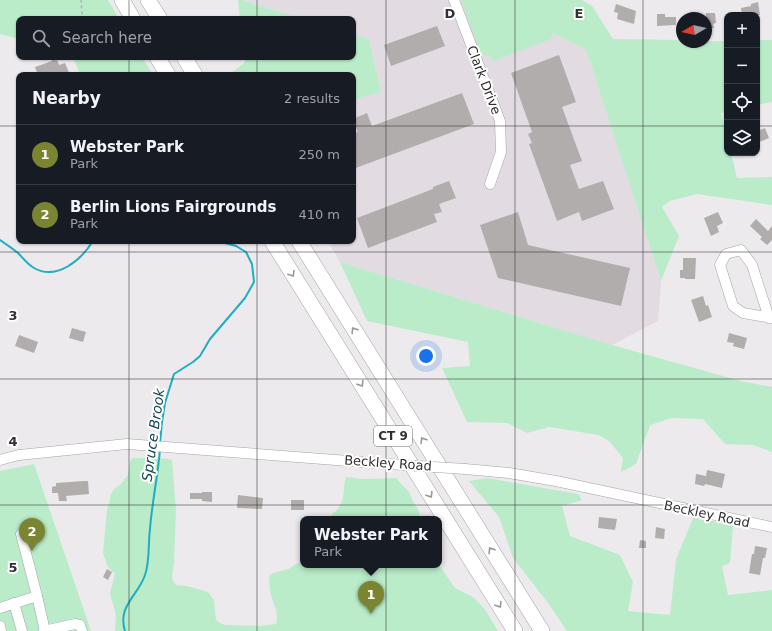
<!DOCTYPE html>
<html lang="en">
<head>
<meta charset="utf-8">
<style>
	body { margin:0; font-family:"DejaVu Sans",sans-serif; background:#242831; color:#f1f3f6 }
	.controls { position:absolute; right:12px; top:12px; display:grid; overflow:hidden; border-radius:8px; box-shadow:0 1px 3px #0004 }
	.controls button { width:36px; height:36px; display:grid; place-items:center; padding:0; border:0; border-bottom:1px solid #363941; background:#171b24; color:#f1f3f6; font:20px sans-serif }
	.compass { position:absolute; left:676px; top:12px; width:36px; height:36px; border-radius:50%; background:#171b24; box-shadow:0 1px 3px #0004; rotate:261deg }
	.you { position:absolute; left:426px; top:356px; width:14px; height:14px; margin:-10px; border:3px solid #fff; border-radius:50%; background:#1a73e8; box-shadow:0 0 0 6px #1a73e833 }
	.badge { display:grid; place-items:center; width:26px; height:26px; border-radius:50%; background:#7b8531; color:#fff; font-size:13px; font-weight:700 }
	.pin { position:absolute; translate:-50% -33px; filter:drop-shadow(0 1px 2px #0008) }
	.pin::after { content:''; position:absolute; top:21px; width:14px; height:12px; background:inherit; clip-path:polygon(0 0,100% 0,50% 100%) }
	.popup { position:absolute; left:300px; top:516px; width:142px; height:52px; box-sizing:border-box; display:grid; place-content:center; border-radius:8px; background:#171b24; filter:drop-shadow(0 1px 3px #0005); font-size:13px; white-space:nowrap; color:#9ea1a6 }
	.popup b { font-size:15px; color:#f1f3f6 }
	.popup::after { content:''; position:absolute; left:50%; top:100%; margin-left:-8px; border:8px solid transparent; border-top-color:#171b24 }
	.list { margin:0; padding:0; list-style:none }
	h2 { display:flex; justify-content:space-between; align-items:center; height:52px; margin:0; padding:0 16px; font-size:17px }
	h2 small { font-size:13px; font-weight:400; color:#9ea1a6 }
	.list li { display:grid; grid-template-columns:26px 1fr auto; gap:12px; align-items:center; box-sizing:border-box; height:60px; padding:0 16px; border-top:1px solid #363941 }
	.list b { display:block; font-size:15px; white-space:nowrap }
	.list p { margin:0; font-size:13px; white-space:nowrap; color:#9ea1a6 }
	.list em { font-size:13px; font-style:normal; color:#9ea1a6 }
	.icon { flex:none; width:22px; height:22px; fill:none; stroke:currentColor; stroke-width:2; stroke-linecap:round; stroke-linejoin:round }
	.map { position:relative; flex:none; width:772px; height:631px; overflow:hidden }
	.search { position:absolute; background:#171b24; box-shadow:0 1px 3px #0004; left:16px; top:16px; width:340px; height:44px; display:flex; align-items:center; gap:10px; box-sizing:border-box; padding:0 14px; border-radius:8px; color:#9ea1a6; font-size:15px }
	.panel { position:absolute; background:#171b24; box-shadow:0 1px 3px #0004; left:16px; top:72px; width:340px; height:172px; border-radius:8px }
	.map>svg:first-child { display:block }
</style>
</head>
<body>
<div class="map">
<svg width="772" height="631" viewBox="0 0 772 631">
	<rect width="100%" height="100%" fill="#edeaed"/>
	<!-- built -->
	<polygon fill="#e3dbe2" points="242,0 540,0 552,33 586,50 661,281 658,321 612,345 340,262 328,241 353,241 353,100 381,92 369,39 353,34 353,19 304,19"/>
	<!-- green -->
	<g fill="#baecc9">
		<polygon points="0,0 108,0 119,19 19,19 19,39 0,34"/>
		<polygon points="238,0 242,0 304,19 240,19"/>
		<polygon points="461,0 582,0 592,6 613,39 682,40 682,42 727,41 727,112 721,113 727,138 727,153 731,153 737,178 772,177 772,205 697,194 670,201 662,207 679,236 661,281 586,50 552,33 551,39 494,61 490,56 481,54"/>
		<polygon points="353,34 369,39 381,92 353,100 353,75 229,75 245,62 244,57 353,57"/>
		<polygon points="757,40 772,40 772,102 757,105"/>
		<polygon points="73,57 142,57 153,75 80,75"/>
		<polygon points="340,262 612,345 741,381 772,387 772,452 753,445 725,444 703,419 672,418 650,425 636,464 621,472 623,458 609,441 599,435 549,427 527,433 507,423 467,422 442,368 470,366 468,342 367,321"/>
		<path d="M132 458C145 459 160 457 172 460L176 510 174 563 172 576 173 581 176 585 187 586 208 592 214 600 216 620 220 623 225 625 261 626 276 624C279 611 274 607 271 595 269 589 270 582 269 576L273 573 289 569 294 565 303 562V565H439L455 588 473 597 480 604 486 611 498 631H115L116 616 110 593 115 574 108 567 103 553 107 509 110 501V496L114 489 120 485 128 475 130 462Z"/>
		<polygon points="34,464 91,631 0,631 0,471"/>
		<path d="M347 477 362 479 396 478 409 492 413 501 419 511V519H331L332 514C349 503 341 483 347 477Z"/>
		<polygon points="487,478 578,494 582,500 562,506 570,536 620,555 633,582 628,611 670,615 676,559 694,516 733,526 730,563 722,566 728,595 772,590 772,631 567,631 548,603 513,558 499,517 469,481"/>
	</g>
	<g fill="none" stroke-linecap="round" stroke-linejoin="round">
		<!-- stream -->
		<g stroke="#1eaec0" stroke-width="2">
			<path d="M0 240C6 244 12 248 18 253 23 258 27 264 34 268 57 281 81 260 93 241"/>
			<polyline points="160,443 162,422 165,403 174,374 193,362 200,356 210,339 245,298 254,282 252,264 246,252 236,246 218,241"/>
			<path d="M125 631C117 606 138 596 145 575 150 561 148 544 150 529 152 502 158 476 160 449"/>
		</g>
	</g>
	<!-- building -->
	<g fill="#b1adac">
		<polygon points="758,2 760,15 742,15 741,8 751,6 751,4"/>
		<polygon points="616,4 636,11 634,24 617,19 618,13 614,12"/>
		<polygon points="706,13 715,13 716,23 713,24 714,28 708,29 707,24 706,24"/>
		<polygon points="657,14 665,14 665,17 676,17 676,25 657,26"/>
		<polygon points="437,26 445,46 391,66 384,45"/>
		<polygon points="559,55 576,102 562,107 582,161 570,165 579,189 603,181 614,209 582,221 579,212 557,221 529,144 532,143 528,134 532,132 511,73"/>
		<polygon points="50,57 56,57 59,65 65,63 70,75 38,75 35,67 52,61"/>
		<polygon points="462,93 474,124 353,169 353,134 358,132 353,119 367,113 372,126"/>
		<polygon points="765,128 769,138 757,143 757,131"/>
		<polygon points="449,181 456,198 439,204 442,212 434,214 437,222 368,248 357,218 433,189 433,187"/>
		<polygon points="518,212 528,245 630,268 621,306 498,278 480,225"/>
		<polygon points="718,212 723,223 717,226 719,232 711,236 704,218"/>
		<polygon points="756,219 768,231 772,226 772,240 767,245 760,239 762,237 750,226"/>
		<polygon points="683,258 696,258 695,279 685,279 685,278 680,278 680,270 683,270"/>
		<polygon points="703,296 706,306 708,305 712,317 699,322 691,300"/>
		<polygon points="72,328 86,332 83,342 69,338"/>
		<polygon points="729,333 747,338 744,349 733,346 734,343 727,342"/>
		<polygon points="19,335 38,342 34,353 15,346"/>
		<polygon points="707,470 725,474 722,488 705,484 704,486 695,484 696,474 706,476"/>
		<polygon points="84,481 88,481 89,494 66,496 67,501 59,501 58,493 52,493 52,487 56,486 56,483"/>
		<polygon points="202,492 212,492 212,502 202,501 202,499 190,499 190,493 202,493"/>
		<polygon points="238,495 263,498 262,509 237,508"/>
		<rect x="291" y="500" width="13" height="10"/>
		<polygon points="599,517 617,519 615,530 598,528"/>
		<polygon points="656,527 665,529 664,539 655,538"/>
		<polygon points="640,540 646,541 646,548 639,548"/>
		<polygon points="755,546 767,548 765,558 763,558 760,575 749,573 752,554 754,554"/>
		<polygon points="107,569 112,572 108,580 103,577"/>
	</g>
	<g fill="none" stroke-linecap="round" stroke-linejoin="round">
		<!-- minor casing -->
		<g stroke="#a6a3a5" stroke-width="11">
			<g id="minor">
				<polyline points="454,0 500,121 501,152 490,184"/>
				<polyline points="769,318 752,265 741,250 726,254 720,265 733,306 743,313 772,318"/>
				<polyline points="0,460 19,455 127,444 388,464"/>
				<polyline points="465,469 509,473 556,481 772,527"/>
				<polyline points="37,596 45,631"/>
				<polyline points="14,603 22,631"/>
				<polyline points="0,608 37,596 21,534"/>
				<polyline points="0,626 1,631"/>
				<polyline points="44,631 75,624 80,625 82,631"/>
			</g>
		</g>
		<!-- highway casing -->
		<g stroke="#a6a3a5" stroke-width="16">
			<g id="highway">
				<polyline points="122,0 133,19"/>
				<polyline points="148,0 160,19"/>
				<polyline points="157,57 168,75"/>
				<polyline points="184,57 195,75"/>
				<polyline points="272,241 515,631"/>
				<polyline points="299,241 542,631"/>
			</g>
		</g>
		<!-- path -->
		<polyline stroke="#b3b0b3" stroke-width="1.5" stroke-dasharray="3 3" stroke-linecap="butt" points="78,19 82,14 81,0"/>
		<!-- minor -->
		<use href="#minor" stroke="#fff" stroke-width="10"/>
		<!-- highway -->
		<use href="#highway" stroke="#fff" stroke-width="15"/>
		<!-- minor-bridge casing -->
		<g stroke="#a6a3a5" stroke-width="11" stroke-linecap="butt">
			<polyline id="minor-bridge" points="388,464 465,469"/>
		</g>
		<!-- minor-bridge -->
		<use href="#minor-bridge" stroke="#fff" stroke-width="10"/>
	</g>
	<!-- one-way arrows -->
	<defs><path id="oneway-chevron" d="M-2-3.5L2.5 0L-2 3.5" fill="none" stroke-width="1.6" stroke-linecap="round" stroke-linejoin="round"/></defs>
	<g stroke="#989898">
		<use href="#oneway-chevron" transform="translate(292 274) rotate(58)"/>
		<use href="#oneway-chevron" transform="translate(354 330) rotate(-122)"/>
		<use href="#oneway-chevron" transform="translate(361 384) rotate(58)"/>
		<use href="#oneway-chevron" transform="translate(423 440) rotate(-122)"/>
		<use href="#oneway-chevron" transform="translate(430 495) rotate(58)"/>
		<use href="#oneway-chevron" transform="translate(491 550) rotate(-122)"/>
		<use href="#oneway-chevron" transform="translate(499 605) rotate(58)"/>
	</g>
	<!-- grid -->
	<path fill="none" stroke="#323031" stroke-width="1" stroke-opacity="0.55" d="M129 0V19M257 0V19M386 0V631M515 0V631M643 0V631M129 57V75M257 57V75M0 126H19M353 126H727M757 126H772M129 241V631M257 241V631M0 252H772M0 379H772M0 505H772"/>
	<g text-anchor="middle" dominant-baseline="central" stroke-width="4" stroke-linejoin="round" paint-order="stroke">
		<!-- shield labels -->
		<rect fill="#fff" stroke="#706e6f" stroke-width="1" x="374" y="426" width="38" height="20" rx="3"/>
		<g font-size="12" font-weight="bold" fill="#323031">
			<text x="393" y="436">CT 9</text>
		</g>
		<!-- street labels -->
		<g font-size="13" fill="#323031" stroke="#fff">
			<text transform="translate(484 80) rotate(69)">Clark Drive</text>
			<text transform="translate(388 463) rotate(4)">Beckley Road</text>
			<text transform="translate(707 514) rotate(12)">Beckley Road</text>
		</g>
		<!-- water labels -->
		<g font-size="14" font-style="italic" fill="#104950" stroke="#fff">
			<text transform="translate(153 435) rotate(-82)">Spruce Brook</text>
		</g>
	</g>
	<g font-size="13" text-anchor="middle" font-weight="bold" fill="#323031" stroke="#fff" stroke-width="4" stroke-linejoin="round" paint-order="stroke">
		<text x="450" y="18">D</text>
		<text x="579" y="18">E</text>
		<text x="13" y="320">3</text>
		<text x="13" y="446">4</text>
		<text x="13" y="572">5</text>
	</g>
</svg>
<div class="controls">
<button>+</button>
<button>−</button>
<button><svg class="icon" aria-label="locate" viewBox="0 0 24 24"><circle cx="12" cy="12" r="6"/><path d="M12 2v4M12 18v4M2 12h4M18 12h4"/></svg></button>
<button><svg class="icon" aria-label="layers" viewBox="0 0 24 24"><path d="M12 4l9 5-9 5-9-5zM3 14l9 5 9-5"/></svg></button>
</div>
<svg class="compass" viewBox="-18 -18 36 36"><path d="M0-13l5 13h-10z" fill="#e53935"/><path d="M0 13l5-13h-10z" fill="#9ea1a6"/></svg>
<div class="you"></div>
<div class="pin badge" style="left:371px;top:614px">1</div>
<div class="popup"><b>Webster Park</b>Park</div>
<div class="pin badge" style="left:32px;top:551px">2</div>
<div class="search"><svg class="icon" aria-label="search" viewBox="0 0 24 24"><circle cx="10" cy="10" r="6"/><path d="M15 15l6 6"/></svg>Search here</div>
<section class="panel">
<h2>Nearby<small>2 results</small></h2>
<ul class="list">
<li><span class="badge">1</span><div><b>Webster Park</b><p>Park</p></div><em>250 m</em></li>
<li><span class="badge">2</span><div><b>Berlin Lions Fairgrounds</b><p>Park</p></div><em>410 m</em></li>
</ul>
</section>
</div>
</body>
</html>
